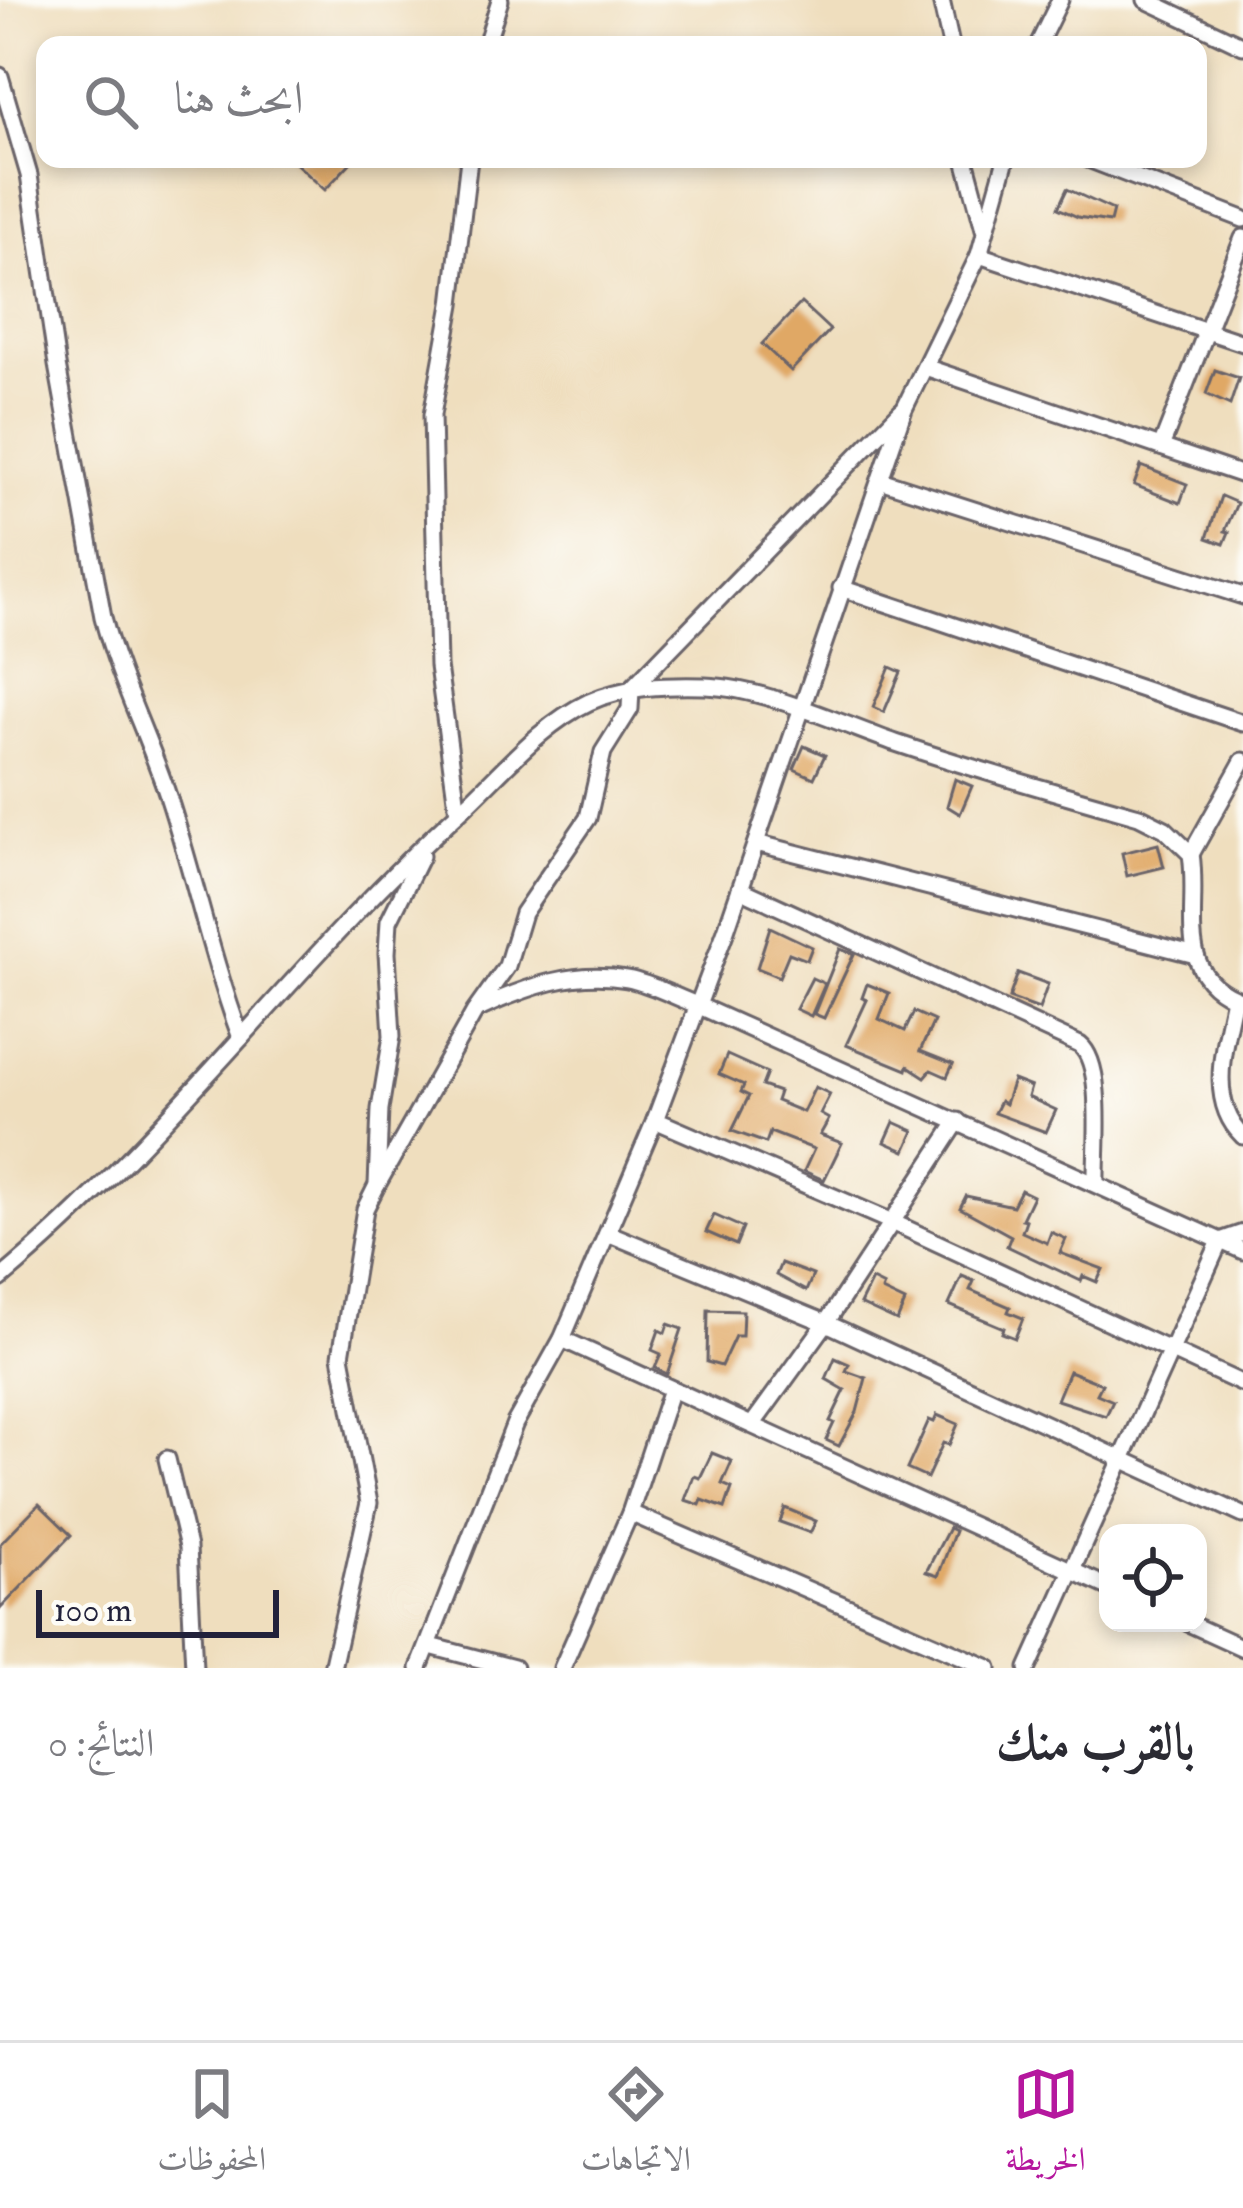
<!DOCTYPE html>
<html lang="ar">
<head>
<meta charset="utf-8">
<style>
	body { margin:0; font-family:"IM FELL Double Pica",Amiri,serif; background:#f7f7f7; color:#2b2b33; direction:rtl }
	.controls { position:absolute; right:36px; bottom:36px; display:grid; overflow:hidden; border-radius:24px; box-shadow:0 6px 18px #0003 }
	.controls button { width:108px; height:108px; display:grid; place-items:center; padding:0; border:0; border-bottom:3px solid #e1e1e2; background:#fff; color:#2b2b33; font:60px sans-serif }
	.scale { position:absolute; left:36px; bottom:30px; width:243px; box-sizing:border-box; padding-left:12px; border:6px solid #22223b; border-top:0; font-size:33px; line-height:42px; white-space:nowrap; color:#22223b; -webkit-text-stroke:9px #fdfcf7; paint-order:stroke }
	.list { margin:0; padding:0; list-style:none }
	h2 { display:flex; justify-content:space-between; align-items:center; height:156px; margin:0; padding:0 48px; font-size:51px }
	h2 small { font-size:39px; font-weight:400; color:#7c7c81 }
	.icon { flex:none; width:66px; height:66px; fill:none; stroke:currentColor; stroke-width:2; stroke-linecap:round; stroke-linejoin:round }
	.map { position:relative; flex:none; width:1243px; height:1668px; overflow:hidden; direction:ltr }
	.search { position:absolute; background:#fff; box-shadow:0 6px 18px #0003; left:36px; right:36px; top:36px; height:132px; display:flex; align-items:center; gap:30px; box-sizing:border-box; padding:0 42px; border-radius:24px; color:#7c7c81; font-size:45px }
	.sheet { height:372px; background:#fff }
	nav { display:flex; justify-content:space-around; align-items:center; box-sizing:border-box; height:168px; border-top:3px solid #e1e1e2; background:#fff; font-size:33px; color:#7c7c81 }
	nav a { display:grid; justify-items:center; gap:6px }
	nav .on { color:#b5179e }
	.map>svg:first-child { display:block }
</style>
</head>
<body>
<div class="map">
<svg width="1243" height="1668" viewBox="0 0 1243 1668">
	<rect width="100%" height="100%" fill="#fdfcf7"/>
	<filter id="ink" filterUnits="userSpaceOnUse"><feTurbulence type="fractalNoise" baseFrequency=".00833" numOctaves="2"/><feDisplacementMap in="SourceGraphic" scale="24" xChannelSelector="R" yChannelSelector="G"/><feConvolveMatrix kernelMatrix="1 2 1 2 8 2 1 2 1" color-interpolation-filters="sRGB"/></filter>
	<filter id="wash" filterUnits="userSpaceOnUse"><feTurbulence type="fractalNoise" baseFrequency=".004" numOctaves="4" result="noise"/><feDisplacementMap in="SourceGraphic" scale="48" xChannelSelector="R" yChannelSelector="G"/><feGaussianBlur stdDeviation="2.7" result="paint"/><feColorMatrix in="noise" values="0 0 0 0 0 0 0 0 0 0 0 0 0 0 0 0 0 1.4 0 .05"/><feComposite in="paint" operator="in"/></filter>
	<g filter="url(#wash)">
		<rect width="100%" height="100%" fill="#efdebe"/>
		<g id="blocks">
			<!-- building -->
			<g fill="#e0a865">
				<polygon points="291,159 354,159 325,190"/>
				<polygon points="1067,189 1113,210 1110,222 1078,217 1058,208"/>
				<polygon points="801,303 830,330 791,371 762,344"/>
				<polygon points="1215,370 1239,378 1230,405 1206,394"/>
				<polygon points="1141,466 1187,484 1180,503 1134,485"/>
				<polygon points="1221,496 1237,503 1225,531 1229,532 1224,544 1207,538"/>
				<polygon points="890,667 901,672 884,712 873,707"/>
				<polygon points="804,746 825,755 814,778 794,769"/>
				<polygon points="955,779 972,786 960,814 947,806"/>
				<polygon points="1158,844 1164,867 1127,876 1122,853"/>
				<polygon points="770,927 812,947 807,960 789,953 779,977 757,968"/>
				<polygon points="840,949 854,954 824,1018 814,1014"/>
				<polygon points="1018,973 1048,984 1039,1009 1009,998"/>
				<polygon points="812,978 825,984 811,1016 796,1009"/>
				<polygon points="867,984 889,993 879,1019 905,1031 914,1012 934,1021 920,1051 953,1064 947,1077 931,1070 925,1077 908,1066 907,1070 846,1045 867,1000 862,998"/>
				<polygon points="727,1055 767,1073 762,1086 779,1092 776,1101 803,1112 815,1087 830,1094 820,1114 829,1119 820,1135 842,1143 824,1180 804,1171 814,1149 770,1132 766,1143 732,1131 749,1096 741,1092 744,1085 719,1074"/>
				<polygon points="1013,1080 1031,1087 1028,1097 1056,1110 1046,1132 994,1113 1000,1101 1005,1104"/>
				<polygon points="894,1122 914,1131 905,1151 885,1142"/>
				<polygon points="1021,1190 1033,1196 1022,1219 1026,1220 1022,1232 1047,1243 1051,1232 1066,1239 1060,1253 1103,1269 1097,1282 1083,1276 1081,1281 1007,1246 1011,1236 960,1208 966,1196 1013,1206"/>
				<polygon points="714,1215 743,1228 736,1245 706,1232"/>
				<polygon points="781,1263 813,1275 806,1291 776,1275"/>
				<polygon points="962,1276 974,1281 970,1290 1010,1307 1008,1312 1023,1318 1015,1338 1002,1333 1004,1328 949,1305"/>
				<polygon points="872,1280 884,1286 882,1291 905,1302 897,1321 860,1304"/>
				<polygon points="708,1310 743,1311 742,1336 735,1336 721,1366 707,1362"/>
				<polygon points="668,1324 682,1329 667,1374 655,1368 661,1354 652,1350 659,1330 665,1333"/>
				<polygon points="835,1358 849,1364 846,1371 866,1378 857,1412 839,1446 826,1440 834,1423 830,1421 845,1390 826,1379"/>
				<polygon points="1069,1371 1102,1384 1097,1394 1113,1401 1106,1416 1057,1400"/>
				<polygon points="937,1415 958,1424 949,1445 943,1443 927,1478 907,1469 929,1420 934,1422"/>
				<polygon points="712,1453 732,1461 722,1484 732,1488 725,1508 702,1500 700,1505 685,1500 694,1476 700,1478"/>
				<polygon points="39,1504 71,1535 0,1609 0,1544"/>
				<polygon points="785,1508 816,1521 810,1533 780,1522"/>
				<polygon points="949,1528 955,1531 938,1576 926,1572"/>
			</g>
		</g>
	</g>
	<g filter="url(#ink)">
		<use href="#blocks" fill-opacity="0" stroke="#6a6469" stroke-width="3"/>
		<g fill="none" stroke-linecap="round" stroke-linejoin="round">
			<!-- minor casing -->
			<g stroke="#6a6469" stroke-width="21">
				<g id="minor">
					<polyline points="941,0 951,45"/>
					<polyline points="1146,0 1243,46"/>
					<polyline points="486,45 500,0"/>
					<polyline points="1038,45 1060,0"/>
					<path d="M0 76 29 175 57 365 103 617C119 680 149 737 169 799 195 879 212 960 241 1038"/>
					<polyline points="965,159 984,229"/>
					<polyline points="1088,159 1243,219"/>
					<polyline points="979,255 1243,343"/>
					<polyline points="925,367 1243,475"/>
					<polyline points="1161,447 1243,238"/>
					<polyline points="880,480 1243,596"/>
					<polyline points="841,588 1243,723"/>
					<polyline points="458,813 438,666 432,415 452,304 469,159"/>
					<polyline points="756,843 1192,954"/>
					<polyline points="1191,854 1243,761"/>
					<path d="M740 889 1080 1045C1105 1065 1095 1151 1096 1184"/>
					<path d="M1234 998C1225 1043 1206 1101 1243 1136"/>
					<path d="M481 1008C526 987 576 969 627 979 650 983 675 997 697 1005L1243 1251"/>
					<polyline points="655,1120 892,1222 1243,1384"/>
					<polyline points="377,1185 475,1011 507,966 523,913 588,818 603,752 630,709 631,689 901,411"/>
					<polyline points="610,1234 826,1323 1243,1515"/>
					<path d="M0 1279C168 1139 297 959 458 813 499 776 538 726 589 702 624 686 667 685 705 686 765 688 838 723 896 743 976 770 1057 793 1139 816L1165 829 1191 854C1200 912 1171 977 1243 1001"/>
					<polyline points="562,1339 1108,1587"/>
					<polyline points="752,1425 826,1323 958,1121"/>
					<polyline points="167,1459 188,1547 194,1668"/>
					<polyline points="630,1513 671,1389"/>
					<polyline points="1188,1623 1243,1648"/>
					<polyline points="430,1646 514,1668"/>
					<polyline points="332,1668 369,1503 341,1356 365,1209 377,1185 380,1109 392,1036 387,953 389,921 421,856"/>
					<polyline points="419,1668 515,1423 562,1339 655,1120 725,933 904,409 979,255 1006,159"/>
					<polyline points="562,1668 630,1513 989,1668"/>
					<polyline points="1028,1668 1220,1241 1243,1233"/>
				</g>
			</g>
			<!-- minor -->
			<use href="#minor" stroke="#fff" stroke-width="15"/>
		</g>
	</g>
</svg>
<div class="controls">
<button><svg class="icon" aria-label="locate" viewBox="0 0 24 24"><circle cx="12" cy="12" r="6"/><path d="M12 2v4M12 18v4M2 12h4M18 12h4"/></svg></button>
</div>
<div class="scale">100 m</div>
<div class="search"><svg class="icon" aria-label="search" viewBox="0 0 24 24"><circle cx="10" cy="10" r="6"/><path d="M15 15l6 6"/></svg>ابحث هنا</div>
</div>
<section class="sheet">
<h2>بالقرب منك<small>النتائج: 0</small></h2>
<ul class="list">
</ul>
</section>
<nav>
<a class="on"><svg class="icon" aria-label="map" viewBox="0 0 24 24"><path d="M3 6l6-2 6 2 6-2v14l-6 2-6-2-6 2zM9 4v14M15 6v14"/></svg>الخريطة</a>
<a><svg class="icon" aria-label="directions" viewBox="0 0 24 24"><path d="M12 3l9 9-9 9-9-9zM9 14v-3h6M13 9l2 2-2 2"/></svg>الاتجاهات</a>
<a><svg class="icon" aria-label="saved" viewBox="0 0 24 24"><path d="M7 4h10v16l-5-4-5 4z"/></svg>المحفوظات</a>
</nav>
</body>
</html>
